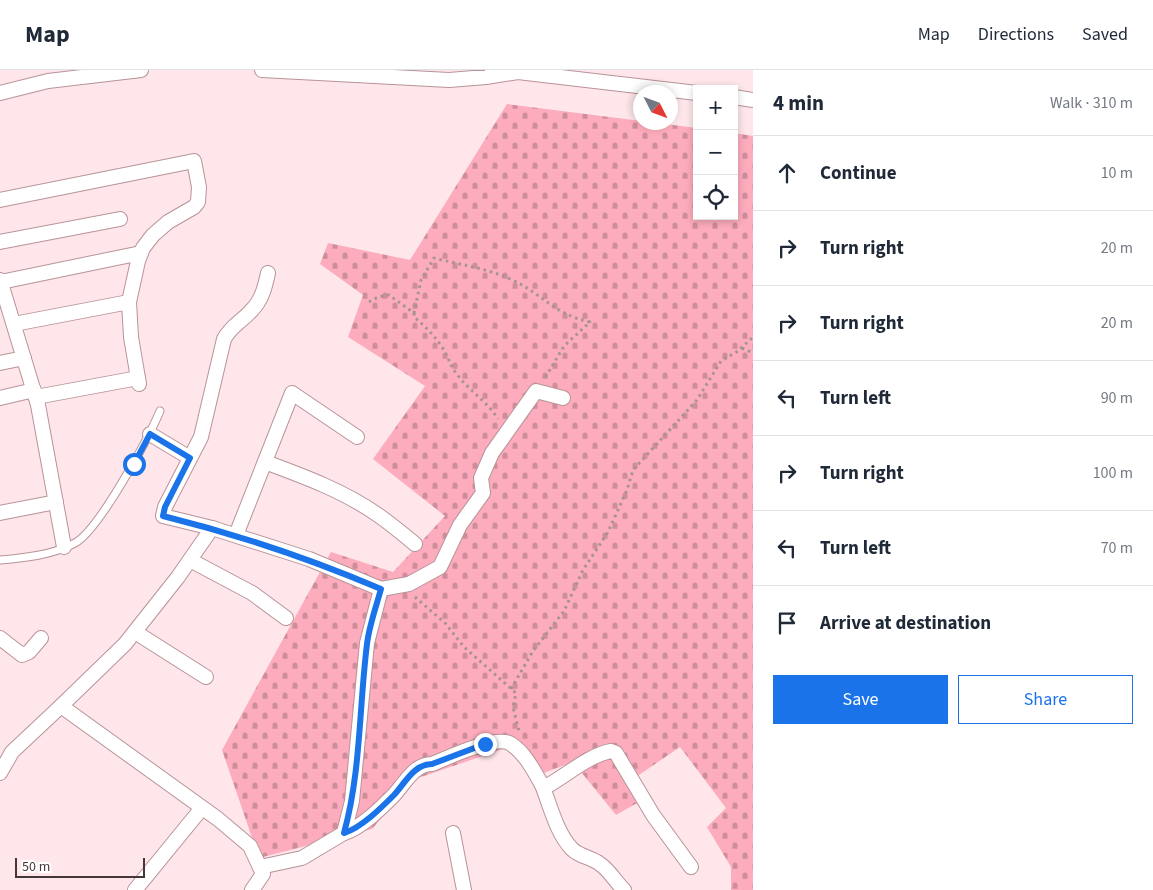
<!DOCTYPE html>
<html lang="en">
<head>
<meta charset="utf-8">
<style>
	body { margin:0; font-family:"Source Sans 3",sans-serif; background:#f6f6f7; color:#1f2937 }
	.controls { position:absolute; right:15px; top:15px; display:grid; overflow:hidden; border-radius:0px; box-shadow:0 2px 8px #0003 }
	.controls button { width:45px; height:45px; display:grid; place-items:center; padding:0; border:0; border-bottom:1px solid #e0e1e3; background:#fff; color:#1f2937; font:25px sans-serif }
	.compass { position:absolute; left:633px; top:15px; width:45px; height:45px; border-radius:50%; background:#fff; box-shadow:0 2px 8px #0003; rotate:132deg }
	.scale { position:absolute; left:15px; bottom:12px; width:130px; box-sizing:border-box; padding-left:5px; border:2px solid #453638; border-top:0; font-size:14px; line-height:18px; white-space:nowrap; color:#453638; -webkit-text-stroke:4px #fff; paint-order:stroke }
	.stop { position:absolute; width:15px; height:15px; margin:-11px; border:4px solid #1a73e8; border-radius:50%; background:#fff }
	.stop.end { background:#1a73e8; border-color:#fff; box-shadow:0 1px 5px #0008 }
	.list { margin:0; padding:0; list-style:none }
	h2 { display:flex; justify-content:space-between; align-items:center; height:65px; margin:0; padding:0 20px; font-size:21px }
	h2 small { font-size:16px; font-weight:400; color:#747a83 }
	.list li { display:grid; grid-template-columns:32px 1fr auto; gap:15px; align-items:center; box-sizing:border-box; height:75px; padding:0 20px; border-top:1px solid #e0e1e3 }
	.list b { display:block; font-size:19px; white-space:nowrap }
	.list em { font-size:16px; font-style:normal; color:#747a83 }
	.actions { display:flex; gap:10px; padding:15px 20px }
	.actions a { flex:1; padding:11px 0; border:1px solid #1a73e8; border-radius:0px; text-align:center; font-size:18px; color:#1a73e8 }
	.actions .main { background:#1a73e8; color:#fff }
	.icon { flex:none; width:28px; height:28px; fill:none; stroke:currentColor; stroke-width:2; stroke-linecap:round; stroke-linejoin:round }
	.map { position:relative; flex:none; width:753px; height:820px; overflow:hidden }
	header { display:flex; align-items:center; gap:30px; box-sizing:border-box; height:70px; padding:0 25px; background:#fff; border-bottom:1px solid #e0e1e3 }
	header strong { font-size:24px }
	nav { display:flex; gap:28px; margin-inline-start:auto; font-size:18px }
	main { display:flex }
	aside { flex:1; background:#fff }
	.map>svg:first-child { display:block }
</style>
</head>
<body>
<header>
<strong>Map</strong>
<nav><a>Map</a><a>Directions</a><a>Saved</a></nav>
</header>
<main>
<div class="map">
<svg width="753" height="820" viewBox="0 0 753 820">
	<defs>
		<pattern id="cemetery-stones" width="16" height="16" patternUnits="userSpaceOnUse" patternTransform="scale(1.25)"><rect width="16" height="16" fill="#fcacbc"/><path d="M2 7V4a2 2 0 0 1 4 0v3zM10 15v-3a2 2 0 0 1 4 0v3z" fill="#ce8d9a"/></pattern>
	</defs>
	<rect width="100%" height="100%" fill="#fee6ea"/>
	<!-- cemetery -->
	<polygon fill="url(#cemetery-stones)" points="507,34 697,58 697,146 734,146 734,63 753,66 753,820 731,820 731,797 707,757 726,738 680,677 636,707 639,732 616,745 573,692 538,705 506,678 415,709 372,759 259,788 222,680 331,482 393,502 445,446 373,389 425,316 348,267 363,225 320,194 328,173 410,190"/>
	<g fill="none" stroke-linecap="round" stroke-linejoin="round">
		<!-- lane casing -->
		<g stroke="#b89399" stroke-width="9">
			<path id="lane" d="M0 490C24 488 53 485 75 473 99 460 148 369 160 341"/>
		</g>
		<!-- street casing -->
		<g stroke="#b89399" stroke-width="16">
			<g id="street">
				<polyline points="262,0 449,10 486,7 518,2 697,23"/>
				<polyline points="0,23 48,11 141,0"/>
				<polyline points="734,27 753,30"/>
				<polyline points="0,130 194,91 199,117 198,132 194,137 168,152 153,165 143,178 138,191 129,232 131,267 139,314"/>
				<polyline points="0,172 120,149"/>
				<polyline points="0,210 38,335 64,477"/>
				<polyline points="1,212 141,183"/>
				<polyline points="14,254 129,232"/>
				<polyline points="0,293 24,288"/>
				<polyline points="36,327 138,308"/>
				<polyline points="0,328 34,320"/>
				<polyline points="150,364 190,388"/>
				<path d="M265 392C303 406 344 421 378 445 391 454 403 464 415 474"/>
				<polyline points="0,443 56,432"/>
				<polyline points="212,458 309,489 381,519"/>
				<polyline points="236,465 292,323 357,367"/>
				<polyline points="190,490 252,523 286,548"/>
				<polyline points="135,562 206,607"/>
				<polyline points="0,568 22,585 29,582 41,568"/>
				<polyline points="0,703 12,682 61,636"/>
				<path d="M542 715C550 735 557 764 572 779 580 787 591 787 600 794 609 800 616 812 624 820"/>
				<path d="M344 763C361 758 381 738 394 725 405 713 414 694 432 694 447 688 497 664 511 674 525 683 534 701 542 715L547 716C567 705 589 685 611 681L616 683 653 745 691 797"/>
				<polyline points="453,763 464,820"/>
				<polyline points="260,797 302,788 344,763 352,731 367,573 381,519 409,514 440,497 460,455 483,423 481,408 492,383 536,321 563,328"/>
				<polyline points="135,820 202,738"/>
				<path d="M252 820 263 804 250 776 218 749 61 636 125 574 178 507 212 458 163 446 165 437 201 367 224 269C232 255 240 253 251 241 262 230 265 217 268 203"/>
			</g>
		</g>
		<!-- path -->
		<g stroke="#a59295" stroke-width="3" stroke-dasharray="2.5 4" stroke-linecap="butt">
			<path d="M369 232 378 227 389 225 414 243 421 210 434 188C461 195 487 198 512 210 543 224 553 244 590 252L564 276 545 308"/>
			<path d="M414 243V247C426 257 437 268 445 282 449 289 451 297 456 303 469 321 487 331 498 349"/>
			<polyline points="742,278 753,283"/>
			<polyline points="415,527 445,553 464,577 516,623 513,637 519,661"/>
			<polyline points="511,619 533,581 564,541 583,500 608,462 627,420 633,400 697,330 721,291 738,281 753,267"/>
		</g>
		<!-- lane -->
		<use href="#lane" stroke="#fff" stroke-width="7"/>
		<!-- street -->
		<use href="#street" stroke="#fff" stroke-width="14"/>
	</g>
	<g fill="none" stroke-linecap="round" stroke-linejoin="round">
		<!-- route -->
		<path stroke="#1a73e8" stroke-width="6" d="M134 394 150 364 190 388 165 437 163 446C240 465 308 488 381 519 376 537 369 556 367 574 359 638 361 701 344 763 361 758 381 738 394 725 405 713 414 694 432 694L485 674"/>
	</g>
</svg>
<div class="controls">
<button>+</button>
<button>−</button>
<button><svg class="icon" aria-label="locate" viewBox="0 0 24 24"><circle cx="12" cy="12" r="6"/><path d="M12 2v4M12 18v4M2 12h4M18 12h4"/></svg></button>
</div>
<svg class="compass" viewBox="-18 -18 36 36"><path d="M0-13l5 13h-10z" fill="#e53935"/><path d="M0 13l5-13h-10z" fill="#747a83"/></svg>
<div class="scale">50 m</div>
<div class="stop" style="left:134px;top:394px"></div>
<div class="stop end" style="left:485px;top:674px"></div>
</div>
<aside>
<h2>4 min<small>Walk · 310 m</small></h2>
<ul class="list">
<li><svg class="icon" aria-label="ahead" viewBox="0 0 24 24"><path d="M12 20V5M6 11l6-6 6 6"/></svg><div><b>Continue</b></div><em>10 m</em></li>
<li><svg class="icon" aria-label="right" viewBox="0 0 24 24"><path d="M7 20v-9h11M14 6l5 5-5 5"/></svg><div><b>Turn right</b></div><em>20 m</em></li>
<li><svg class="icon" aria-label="right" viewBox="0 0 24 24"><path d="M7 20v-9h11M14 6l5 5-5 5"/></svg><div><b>Turn right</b></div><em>20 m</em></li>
<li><svg class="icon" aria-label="left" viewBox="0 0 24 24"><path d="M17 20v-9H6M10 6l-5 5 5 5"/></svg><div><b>Turn left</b></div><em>90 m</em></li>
<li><svg class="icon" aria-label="right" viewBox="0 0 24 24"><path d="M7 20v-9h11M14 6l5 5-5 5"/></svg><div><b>Turn right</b></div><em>100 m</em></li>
<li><svg class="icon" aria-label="left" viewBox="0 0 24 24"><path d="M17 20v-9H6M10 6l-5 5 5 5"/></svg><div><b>Turn left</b></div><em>70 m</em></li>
<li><svg class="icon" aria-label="arrive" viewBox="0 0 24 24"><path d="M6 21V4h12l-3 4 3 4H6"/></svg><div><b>Arrive at destination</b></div></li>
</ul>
<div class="actions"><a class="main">Save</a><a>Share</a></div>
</aside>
</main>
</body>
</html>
